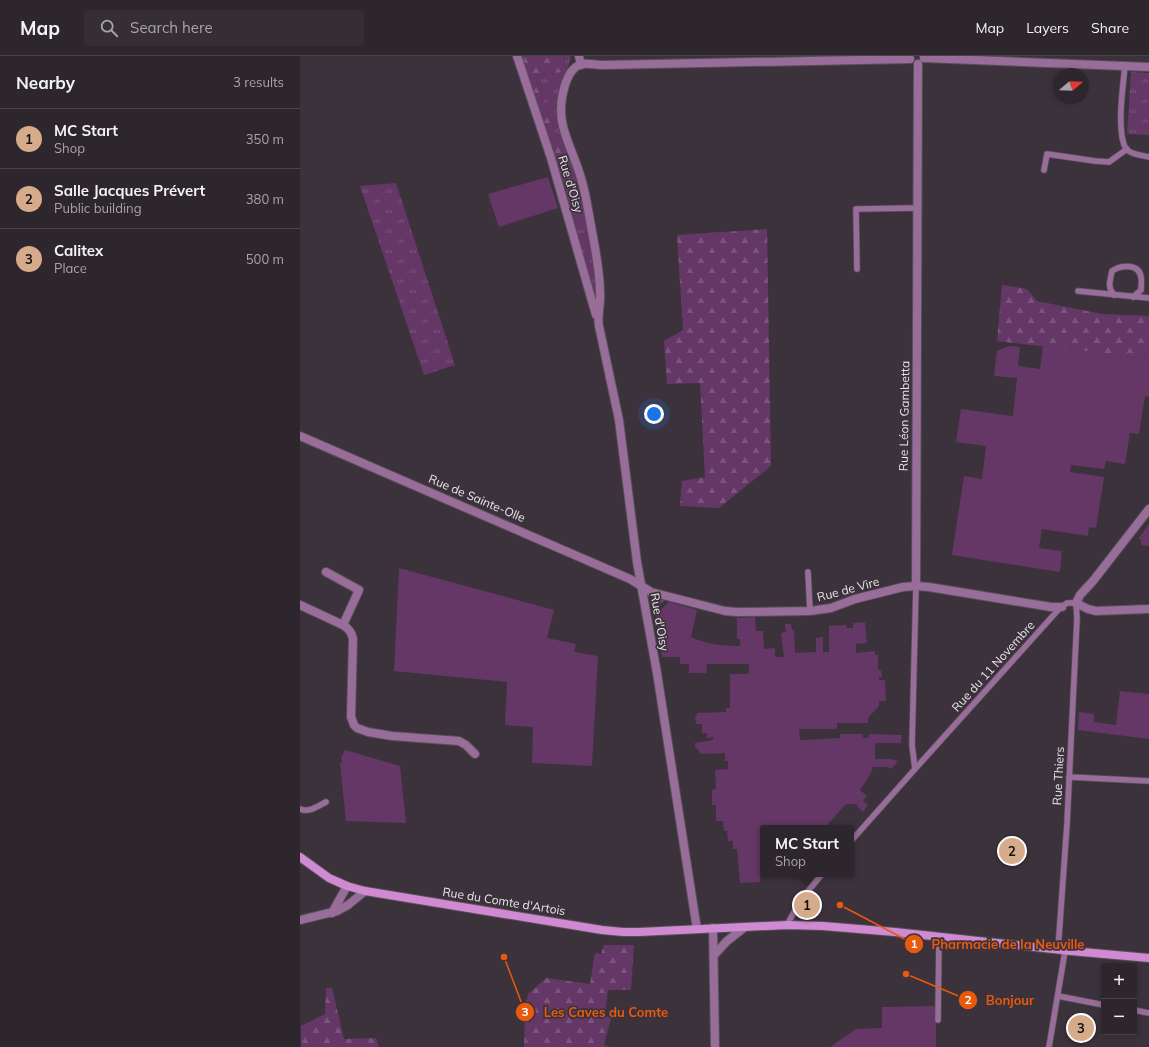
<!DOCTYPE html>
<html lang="en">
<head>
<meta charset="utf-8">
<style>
	body { margin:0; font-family:Mulish,sans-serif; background:#352e35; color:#f1f3f6 }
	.controls { position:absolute; right:12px; bottom:12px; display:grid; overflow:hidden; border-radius:4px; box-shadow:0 2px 6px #0003 }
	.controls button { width:36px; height:36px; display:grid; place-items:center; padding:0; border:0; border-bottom:1px solid #484349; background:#2d262d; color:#f1f3f6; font:20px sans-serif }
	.compass { position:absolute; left:753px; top:12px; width:36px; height:36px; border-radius:50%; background:#2d262d; box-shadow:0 2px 6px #0003; rotate:71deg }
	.you { position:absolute; left:354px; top:358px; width:14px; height:14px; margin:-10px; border:3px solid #fff; border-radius:50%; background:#1a73e8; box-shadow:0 0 0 6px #1a73e833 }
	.badge { display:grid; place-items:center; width:26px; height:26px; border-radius:50%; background:#d6ab8b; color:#111; font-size:13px; font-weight:700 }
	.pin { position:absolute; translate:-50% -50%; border:2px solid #fff; box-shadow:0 1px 4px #0006 }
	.popup { position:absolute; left:460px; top:769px; width:94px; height:52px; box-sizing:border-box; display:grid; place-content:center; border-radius:4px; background:#2d262d; filter:drop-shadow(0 1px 3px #0005); font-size:13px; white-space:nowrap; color:#a7a5aa }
	.popup b { font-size:15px; color:#f1f3f6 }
	.popup::after { content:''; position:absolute; left:50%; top:100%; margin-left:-8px; border:8px solid transparent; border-top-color:#2d262d }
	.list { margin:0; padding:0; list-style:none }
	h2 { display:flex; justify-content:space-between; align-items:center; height:52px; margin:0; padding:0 16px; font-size:17px }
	h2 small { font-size:13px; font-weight:400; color:#a7a5aa }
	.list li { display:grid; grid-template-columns:26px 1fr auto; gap:12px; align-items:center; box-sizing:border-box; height:60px; padding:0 16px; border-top:1px solid #484349 }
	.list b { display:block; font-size:15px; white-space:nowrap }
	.list p { margin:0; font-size:13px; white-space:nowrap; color:#a7a5aa }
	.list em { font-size:13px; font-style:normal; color:#a7a5aa }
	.icon { flex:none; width:22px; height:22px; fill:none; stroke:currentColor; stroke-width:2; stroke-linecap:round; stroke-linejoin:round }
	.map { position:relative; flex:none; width:849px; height:991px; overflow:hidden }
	header { display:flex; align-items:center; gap:24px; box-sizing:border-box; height:56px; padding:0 20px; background:#2d262d; border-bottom:1px solid #484349 }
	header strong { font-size:19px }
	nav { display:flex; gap:22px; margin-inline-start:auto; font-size:14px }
	.search { width:280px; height:36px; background:#352e35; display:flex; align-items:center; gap:10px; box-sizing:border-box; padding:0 14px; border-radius:4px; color:#a7a5aa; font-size:15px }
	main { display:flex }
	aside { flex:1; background:#2d262d }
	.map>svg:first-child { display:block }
</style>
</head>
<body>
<header>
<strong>Map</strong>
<div class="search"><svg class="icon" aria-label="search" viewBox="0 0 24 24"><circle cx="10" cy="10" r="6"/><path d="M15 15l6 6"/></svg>Search here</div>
<nav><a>Map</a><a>Layers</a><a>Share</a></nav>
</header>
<main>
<aside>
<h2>Nearby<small>3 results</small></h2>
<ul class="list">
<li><span class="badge">1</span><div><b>MC Start</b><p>Shop</p></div><em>350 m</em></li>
<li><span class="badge">2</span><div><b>Salle Jacques Prévert</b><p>Public building</p></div><em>380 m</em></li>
<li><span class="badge">3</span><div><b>Calitex</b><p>Place</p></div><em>500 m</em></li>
</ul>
</aside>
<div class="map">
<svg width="849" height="991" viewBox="0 0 849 991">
	<defs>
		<pattern id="grass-tufts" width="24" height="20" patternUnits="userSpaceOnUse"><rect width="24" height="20" fill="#643766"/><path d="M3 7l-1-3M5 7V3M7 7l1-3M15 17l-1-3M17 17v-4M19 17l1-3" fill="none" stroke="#7a547c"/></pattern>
		<pattern id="forest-firs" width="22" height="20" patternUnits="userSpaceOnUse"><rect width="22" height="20" fill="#643766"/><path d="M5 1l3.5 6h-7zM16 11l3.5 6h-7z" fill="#7a547c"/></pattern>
	</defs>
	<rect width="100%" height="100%" fill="#3c323c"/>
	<!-- grass -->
	<g fill="url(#grass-tufts)">
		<path d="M265 0H271L264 24 259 46 286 157 298 239 295 240 264 128H269C276 118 264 90 260 79L256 80 235 20 261 16Z"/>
		<polygon points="831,16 849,17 849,79 827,78"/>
		<polygon points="96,127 155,309 124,319 60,130"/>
		<polygon points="353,542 363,544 364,545 353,556 350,546"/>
	</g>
	<!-- forest -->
	<g fill="url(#forest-firs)">
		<path d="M221 0H265L261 16 235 20 256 80 260 79C264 90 276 118 269 128H264Z"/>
		<polygon points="467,173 471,410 419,452 380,450 382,425 405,421 400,327 367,328 364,285 383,274 377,179"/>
		<polygon points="702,229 727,233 737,245 802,258 849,260 849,303 697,285"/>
		<polygon points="304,889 334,889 331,934 308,934 305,960 311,962 304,989 310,991 224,991 225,953 228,938 246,922 290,928 295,897 301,898"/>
		<polygon points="26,932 32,932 44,983 76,982 79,991 1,991 1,970 25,958"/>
	</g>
	<!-- garden -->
	<g fill="#643766">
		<polygon points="248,121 258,152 199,171 188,138"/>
		<polygon points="709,290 720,291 718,310 740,313 743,290 849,303 849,341 845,340 839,378 830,377 825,408 806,405 804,413 771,409 770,416 804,421 796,472 789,471 788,480 742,473 739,492 762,495 760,516 652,499 664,420 682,423 686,390 656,386 661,353 713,360 717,322 694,320 697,295"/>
		<polygon points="849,468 849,490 841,489 841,483 838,483"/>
		<polygon points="99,512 254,554 247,582 276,588 274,596 298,600 292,710 232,707 233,671 205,669 207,626 94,615"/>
		<path d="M369 546 397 554 391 581C406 588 422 590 440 590V583H437V562L455 561 456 575H463L464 593 475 592V601H484L481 577 486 576 485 568H491L492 574H494L495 597 516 596V582L523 581V596H529V570L546 569 547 572H553V567L565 566 567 587 556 588V597L575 595V599L578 598V614H581L582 621H579V624H585L586 645H579V650L568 662V667H537V673H499L500 684 540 682V678H563V682H568L569 678 602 679 601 687H575V703H591L598 705 591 713 587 711H573L570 719 560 734 567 740 563 745 568 749 563 756 557 750V748H548L545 749 526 770 528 772H463V818L468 819V820H460V826L440 827 437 793H433V785H428L427 775H424L423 765H416V749H412V734L416 733 415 714 428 713V705H425V697L401 698 395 690V687L413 684V681L407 682V677H402V668H396L395 661 397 660V657L426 656V652H430V618H448L449 614V608H407L406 617H389V608H380V601H362L356 558Z"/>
		<polygon points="820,635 849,638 849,683 778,674 779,656 794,658 794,666 816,669"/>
		<polygon points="45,694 100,710 106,767 46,765 40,707 42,706 41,702"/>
		<polygon points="636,950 636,991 530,991 556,973 582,972 582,951"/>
	</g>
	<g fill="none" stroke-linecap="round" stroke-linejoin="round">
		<!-- lane casing -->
		<g stroke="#584e58" stroke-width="7">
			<g id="lane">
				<path d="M825 10C823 30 816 76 826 93 831 99 842 99 849 101"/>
				<polyline points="744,114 747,98 795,105 809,106 827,93"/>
				<polyline points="557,213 556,153 617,152"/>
				<polyline points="778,235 849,242"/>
				<path d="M814 239C807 230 810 226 812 215 820 209 839 207 841 221 842 225 841 229 841 234L833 241"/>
				<polyline points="508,516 510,555"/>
				<polyline points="615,713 612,689 616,530"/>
				<polyline points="769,721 849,725"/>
				<path d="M0 753C9 757 18 750 26 746"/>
				<polyline points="551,785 615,713 759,553 767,547 776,547 777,562 767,768 758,894"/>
				<polyline points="487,869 500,845 522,818"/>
				<polyline points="758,940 804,949"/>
				<polyline points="834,954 849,957"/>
				<polyline points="638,964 639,881"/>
				<polyline points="749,991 765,895"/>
			</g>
		</g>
		<!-- street casing -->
		<g stroke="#584e58" stroke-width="10">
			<g id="street">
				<polyline points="217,0 251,102 296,259"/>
				<polyline points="279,0 281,9"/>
				<polyline points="624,2 849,11"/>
				<polyline points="0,380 330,523 351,536 425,555 437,556 510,555 531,552 555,543 603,531 616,530 629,531 751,551 762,551"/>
				<polyline points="849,453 793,525 780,539 776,547 788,553 796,555 849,553"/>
				<polyline points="26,516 59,534 43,569"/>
				<polyline points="616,530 618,8"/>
				<path d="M0 549 43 569C48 572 52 577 53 583L51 661 54 669 57 672 68 676 92 680 159 685 166 689 175 698"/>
				<polyline points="32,857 47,830"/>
				<polyline points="0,864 37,855 48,849 65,835"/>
				<polyline points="413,872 415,991"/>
				<path d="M397 873 357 617 337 506 319 364 299 270C297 259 301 248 300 237 300 215 295 192 291 170 288 154 286 138 281 122 271 87 253 68 265 29 268 20 272 11 282 8 289 7 297 9 303 9L610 3"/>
				<polyline points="414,899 427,885 445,871"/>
			</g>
		</g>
		<!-- secondary casing -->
		<g stroke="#584e58" stroke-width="10">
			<polyline id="secondary" points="0,801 29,822 47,830 65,835 302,874 323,876 339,876 487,869 523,870 595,876 771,895 849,902"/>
		</g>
		<!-- lane -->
		<use href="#lane" stroke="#986d99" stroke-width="5.5"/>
		<!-- street -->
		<use href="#street" stroke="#986d99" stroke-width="8"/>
		<!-- secondary -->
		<use href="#secondary" stroke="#cf8ad1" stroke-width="8"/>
	</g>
	<g text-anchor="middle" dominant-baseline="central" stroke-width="3.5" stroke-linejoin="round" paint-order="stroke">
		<!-- street labels -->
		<g font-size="12" fill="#eae3ea" stroke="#3c323c">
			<text transform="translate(271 128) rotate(73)">Rue d'Oisy</text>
			<text transform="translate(604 360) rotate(-89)">Rue Léon Gambetta</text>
			<text transform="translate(177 442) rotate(23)">Rue de Sainte-Olle</text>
			<text transform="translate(548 533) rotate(-15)">Rue de Vire</text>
			<text transform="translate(360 566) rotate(80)">Rue d'Oisy</text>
			<text transform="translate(693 610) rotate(-48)">Rue du 11 Novembre</text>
			<text transform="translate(758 720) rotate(-87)">Rue Thiers</text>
			<text transform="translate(204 845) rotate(9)">Rue du Comte d'Artois</text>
		</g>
	</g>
	<!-- callouts -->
	<path fill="none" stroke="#e8590c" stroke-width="1.5" d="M540 849L614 888M606 918L668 944M204 901L225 956"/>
	<g fill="#e8590c" stroke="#3c323c" stroke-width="1.5">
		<circle cx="540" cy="849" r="4"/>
		<circle cx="606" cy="918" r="4"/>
		<circle cx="204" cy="901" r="4"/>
		<circle cx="614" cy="888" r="10"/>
		<circle cx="668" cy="944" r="10"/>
		<circle cx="225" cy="956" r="10"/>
	</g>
	<g font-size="12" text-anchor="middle" font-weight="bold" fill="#fff">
		<text x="614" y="892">1</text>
		<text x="668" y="948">2</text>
		<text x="225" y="960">3</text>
	</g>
	<g font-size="13" text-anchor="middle" font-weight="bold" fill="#e8590c" stroke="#3c323c" stroke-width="3.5" stroke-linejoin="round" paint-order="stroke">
		<text x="708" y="893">Pharmacie de la Neuville</text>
		<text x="710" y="949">Bonjour</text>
		<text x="306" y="961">Les Caves du Comte</text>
	</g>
</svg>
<div class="controls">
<button>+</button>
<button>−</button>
</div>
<svg class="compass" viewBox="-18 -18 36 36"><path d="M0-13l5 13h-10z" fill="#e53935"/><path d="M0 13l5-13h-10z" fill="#a7a5aa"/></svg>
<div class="you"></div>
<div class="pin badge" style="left:507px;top:849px">1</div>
<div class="popup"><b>MC Start</b>Shop</div>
<div class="pin badge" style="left:712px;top:795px">2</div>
<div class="pin badge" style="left:781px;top:972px">3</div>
</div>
</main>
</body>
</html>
